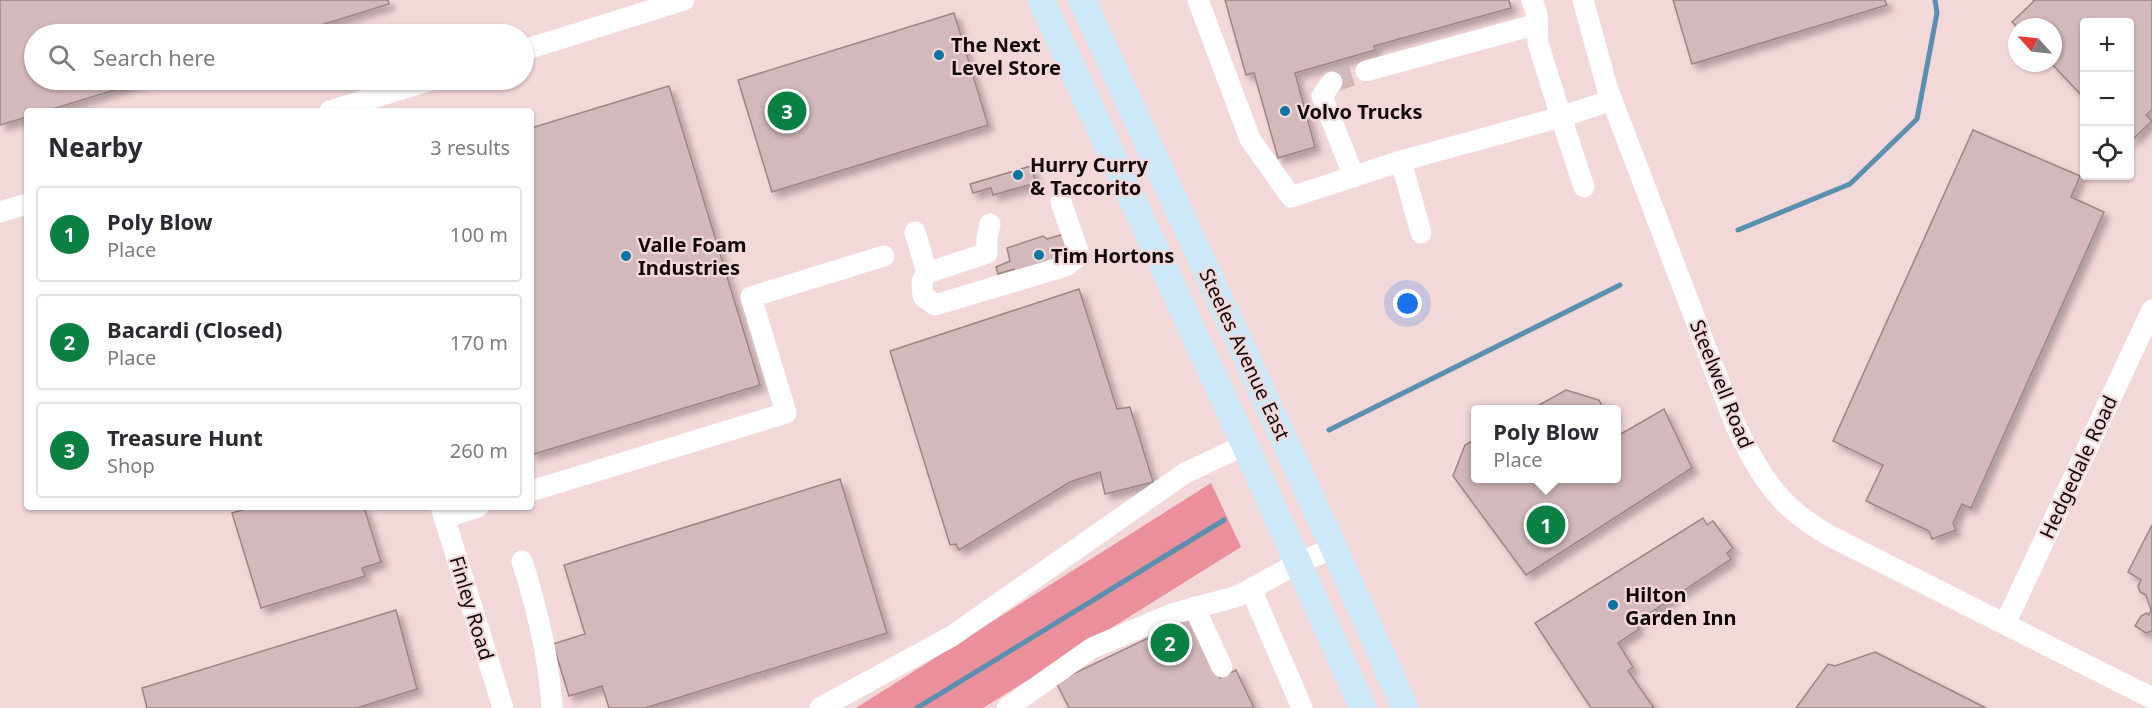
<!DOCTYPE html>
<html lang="en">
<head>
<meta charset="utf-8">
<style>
	body { margin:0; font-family:"Noto Sans",sans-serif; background:#f7f7f7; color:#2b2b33 }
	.controls { position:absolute; right:18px; top:18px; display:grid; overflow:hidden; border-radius:6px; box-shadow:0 2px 4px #0004 }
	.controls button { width:54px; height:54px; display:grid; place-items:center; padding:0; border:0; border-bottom:2px solid #e1e1e2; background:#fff; color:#2b2b33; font:30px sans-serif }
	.compass { position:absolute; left:2008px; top:18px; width:54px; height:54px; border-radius:50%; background:#fff; box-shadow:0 2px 4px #0004; rotate:297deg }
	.you { position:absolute; left:1408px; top:304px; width:21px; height:21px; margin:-15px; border:4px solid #fff; border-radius:50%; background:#1a73e8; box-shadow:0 0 0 9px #1a73e833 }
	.badge { display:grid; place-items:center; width:39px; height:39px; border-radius:50%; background:#0b8043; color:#fff; font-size:20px; font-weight:700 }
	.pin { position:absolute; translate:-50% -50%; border:3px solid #fff; box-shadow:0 2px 6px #0006 }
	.popup { position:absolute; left:1471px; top:405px; width:150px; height:78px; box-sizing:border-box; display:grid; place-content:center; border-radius:6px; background:#fff; filter:drop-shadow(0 2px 4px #0005); font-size:20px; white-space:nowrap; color:#7c7c81 }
	.popup b { font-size:22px; color:#2b2b33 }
	.popup::after { content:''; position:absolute; left:50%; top:100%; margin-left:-12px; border:12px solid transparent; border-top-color:#fff }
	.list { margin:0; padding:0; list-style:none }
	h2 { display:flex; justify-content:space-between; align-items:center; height:78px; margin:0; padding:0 24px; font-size:26px }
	h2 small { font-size:20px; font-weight:400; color:#7c7c81 }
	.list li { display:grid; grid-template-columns:39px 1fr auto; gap:18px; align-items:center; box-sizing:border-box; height:96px; margin:0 12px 12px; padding:0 12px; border:2px solid #e1e1e2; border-radius:6px }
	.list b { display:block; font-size:22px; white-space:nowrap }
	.list p { margin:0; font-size:20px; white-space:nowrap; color:#7c7c81 }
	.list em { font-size:20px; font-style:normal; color:#7c7c81 }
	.icon { flex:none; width:33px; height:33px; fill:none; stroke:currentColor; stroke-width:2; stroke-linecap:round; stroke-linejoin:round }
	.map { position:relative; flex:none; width:2152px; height:708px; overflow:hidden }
	.search { position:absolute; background:#fff; box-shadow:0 2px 4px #0004; left:24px; top:24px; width:510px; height:66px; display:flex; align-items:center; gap:15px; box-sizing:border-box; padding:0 21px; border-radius:33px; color:#7c7c81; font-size:22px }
	.panel { position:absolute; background:#fff; box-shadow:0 2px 4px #0004; left:24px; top:108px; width:510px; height:402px; border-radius:6px }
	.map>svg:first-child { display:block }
</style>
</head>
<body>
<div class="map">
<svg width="2152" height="708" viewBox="0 0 2152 708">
	<defs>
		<filter id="shadow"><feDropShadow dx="5.5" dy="5.5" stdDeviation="3" flood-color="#0004"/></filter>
	</defs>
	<rect width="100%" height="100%" fill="#f3d8da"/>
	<!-- green -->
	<polygon fill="#eb909a" points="1211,483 1241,547 983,708 856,708"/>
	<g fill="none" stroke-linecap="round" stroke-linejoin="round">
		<!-- stream -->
		<g stroke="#598faf" stroke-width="5">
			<polyline points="1738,230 1850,184 1917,119 1937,13 1935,0"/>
			<polyline points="1329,430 1620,285"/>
			<polyline points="917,708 1224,520"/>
		</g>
	</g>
	<!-- building -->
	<g fill="#d3b9bb" stroke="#9d8586" stroke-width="1.5" filter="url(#shadow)">
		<polygon points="0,0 388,0 389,4 292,34 34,34 34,80 147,80 46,111 27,111 27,117 0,125"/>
		<polygon points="1225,0 1509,0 1511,8 1374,46 1375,50 1295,73 1315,147 1278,158 1254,73 1246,75"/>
		<polygon points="1673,0 1885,0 1887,5 1692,64"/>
		<polygon points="2033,0 2152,0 2152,110 2146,115 2152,121 2130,142 2130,22 2084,22 2084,98 2051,63 2053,63 2053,27 2017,27 2012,22 2034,1"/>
		<polygon points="954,13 988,125 772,192 738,80"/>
		<polygon points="669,86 760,385 531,455 531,128"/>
		<polygon points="1973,130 2080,176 2071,197 2104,212 1971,508 1962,504 1953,523 1956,530 1932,539 1929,531 1866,501 1883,465 1833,441"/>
		<polygon points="1031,166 1036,183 993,195 991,188 973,193 970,184"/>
		<polygon points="1064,234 1073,250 1066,260 1016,275 1014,269 998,274 996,267 1010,261 1007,248 1043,236 1047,239"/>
		<polygon points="1079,289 1117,409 1130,407 1153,482 1105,494 1100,472 1070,482 959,550 956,544 950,545 890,351"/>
		<polygon points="1566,390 1599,400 1604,410 1530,410"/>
		<polygon points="1664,409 1692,468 1526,575 1453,476 1465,445 1476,439 1476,478 1616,478 1616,431 1619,435"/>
		<polygon points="840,479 887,633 645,708 609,708 602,686 569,696 553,644 585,634 564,565"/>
		<polygon points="252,507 364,507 381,562 362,568 365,576 261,608 232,513"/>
		<polygon points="1703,518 1707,525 1713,521 1733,548 1727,553 1731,559 1635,623 1639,629 1618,643 1633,667 1628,671 1654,708 1591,708 1535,623"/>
		<polygon points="2152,525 2152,631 2146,633 2135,626 2141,616 2147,613 2149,615 2151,610 2146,595 2140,592 2138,586 2141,580 2128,572"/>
		<polygon points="396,610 417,689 357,708 147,708 142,688"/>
		<polygon points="1192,617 1220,678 1236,670 1254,708 1069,708 1056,682"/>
		<polygon points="1875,652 1986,708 1796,708 1828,664 1835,666"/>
	</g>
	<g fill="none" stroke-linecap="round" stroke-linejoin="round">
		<!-- minor-tunnel -->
		<polyline stroke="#d1b9bb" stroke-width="21" stroke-dasharray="21 10" stroke-linecap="butt" points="1332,82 1366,71"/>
		<!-- minor -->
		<g stroke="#fff" stroke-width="21">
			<polyline points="1198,0 1250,139 1291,197 1401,161 1561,117 1584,187"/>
			<polyline points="1532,0 1537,14 1538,43 1561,117 1612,100"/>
			<path d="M1583 0 1607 87 1735 424C1751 458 1770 493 1800 516 1809 523 1818 529 1828 535L2152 698"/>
			<polyline points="524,50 684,0"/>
			<polyline points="1366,71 1537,24"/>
			<polyline points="1332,82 1322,96 1354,177"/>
			<polyline points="330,111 431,80"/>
			<polyline points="1401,161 1421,233"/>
			<polyline points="0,212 27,204"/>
			<polyline points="990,224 987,238 987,253 927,273 922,281 923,296 935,305 1066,266 1075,259 1078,251 1061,202"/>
			<polyline points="915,232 927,273"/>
			<polyline points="531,491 786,413 751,297 884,256"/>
			<polyline points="441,507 503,708"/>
			<polyline points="444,518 478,507"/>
			<path d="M522 561C537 608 549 657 552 707"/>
			<polyline points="1251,589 1302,708"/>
			<polyline points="1194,607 1222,667"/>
			<polyline points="2005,624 2152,310"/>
			<polyline points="820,708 952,636 1185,473 1245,445"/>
			<polyline points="1007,708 1092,648 1172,614 1238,596 1298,563 1334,548"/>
		</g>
		<!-- major -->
		<g stroke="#cde8f7" stroke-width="27">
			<polyline points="1041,0 1245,445 1363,708"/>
			<polyline points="1082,0 1334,548 1405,708"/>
		</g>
	</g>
	<!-- markers -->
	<g fill="#0a75a0" stroke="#f3d8da" stroke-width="2">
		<circle cx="939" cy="55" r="6"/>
		<circle cx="1285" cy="111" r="6"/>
		<circle cx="1018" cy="175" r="6"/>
		<circle cx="1039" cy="255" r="6"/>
		<circle cx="626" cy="256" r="6"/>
		<circle cx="1613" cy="605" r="6"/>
	</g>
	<g text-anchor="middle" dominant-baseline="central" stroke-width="4.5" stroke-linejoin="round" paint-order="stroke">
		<!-- poi labels -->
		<g font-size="20" font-weight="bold" fill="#12090a" stroke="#f3d8da" text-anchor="start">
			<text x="951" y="44">The Next<tspan x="951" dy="23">Level Store</tspan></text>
			<text x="1297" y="111">Volvo Trucks</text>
			<text x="1030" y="164">Hurry Curry<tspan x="1030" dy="23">&amp; Taccorito</tspan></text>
			<text x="638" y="244">Valle Foam<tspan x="638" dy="23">Industries</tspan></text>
			<text x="1051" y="255">Tim Hortons</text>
			<text x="1625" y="594">Hilton<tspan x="1625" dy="23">Garden Inn</tspan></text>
		</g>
		<!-- street labels -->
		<g font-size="20" fill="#12090a" stroke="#f3d8da">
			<text transform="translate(1245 354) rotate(65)">Steeles Avenue East</text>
			<text transform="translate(1722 384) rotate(68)">Steelwell Road</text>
			<text transform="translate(2078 467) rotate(-65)">Hedgedale Road</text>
			<text transform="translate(472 608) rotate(73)">Finley Road</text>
		</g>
	</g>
</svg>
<div class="controls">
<button>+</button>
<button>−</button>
<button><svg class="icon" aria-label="locate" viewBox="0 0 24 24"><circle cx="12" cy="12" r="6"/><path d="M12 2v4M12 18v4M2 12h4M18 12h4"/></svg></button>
</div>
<svg class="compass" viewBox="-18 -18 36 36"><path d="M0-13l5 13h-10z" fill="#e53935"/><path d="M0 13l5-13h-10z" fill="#7c7c81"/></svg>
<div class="you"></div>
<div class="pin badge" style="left:1546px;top:525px">1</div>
<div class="popup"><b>Poly Blow</b>Place</div>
<div class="pin badge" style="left:1170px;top:643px">2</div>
<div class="pin badge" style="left:787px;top:111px">3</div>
<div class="search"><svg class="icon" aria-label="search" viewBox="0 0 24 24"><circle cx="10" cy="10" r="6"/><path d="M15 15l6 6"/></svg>Search here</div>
<section class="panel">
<h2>Nearby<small>3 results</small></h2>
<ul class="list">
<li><span class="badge">1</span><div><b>Poly Blow</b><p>Place</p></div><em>100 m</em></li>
<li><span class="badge">2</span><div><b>Bacardi (Closed)</b><p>Place</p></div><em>170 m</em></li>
<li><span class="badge">3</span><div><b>Treasure Hunt</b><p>Shop</p></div><em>260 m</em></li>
</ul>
</section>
</div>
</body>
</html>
